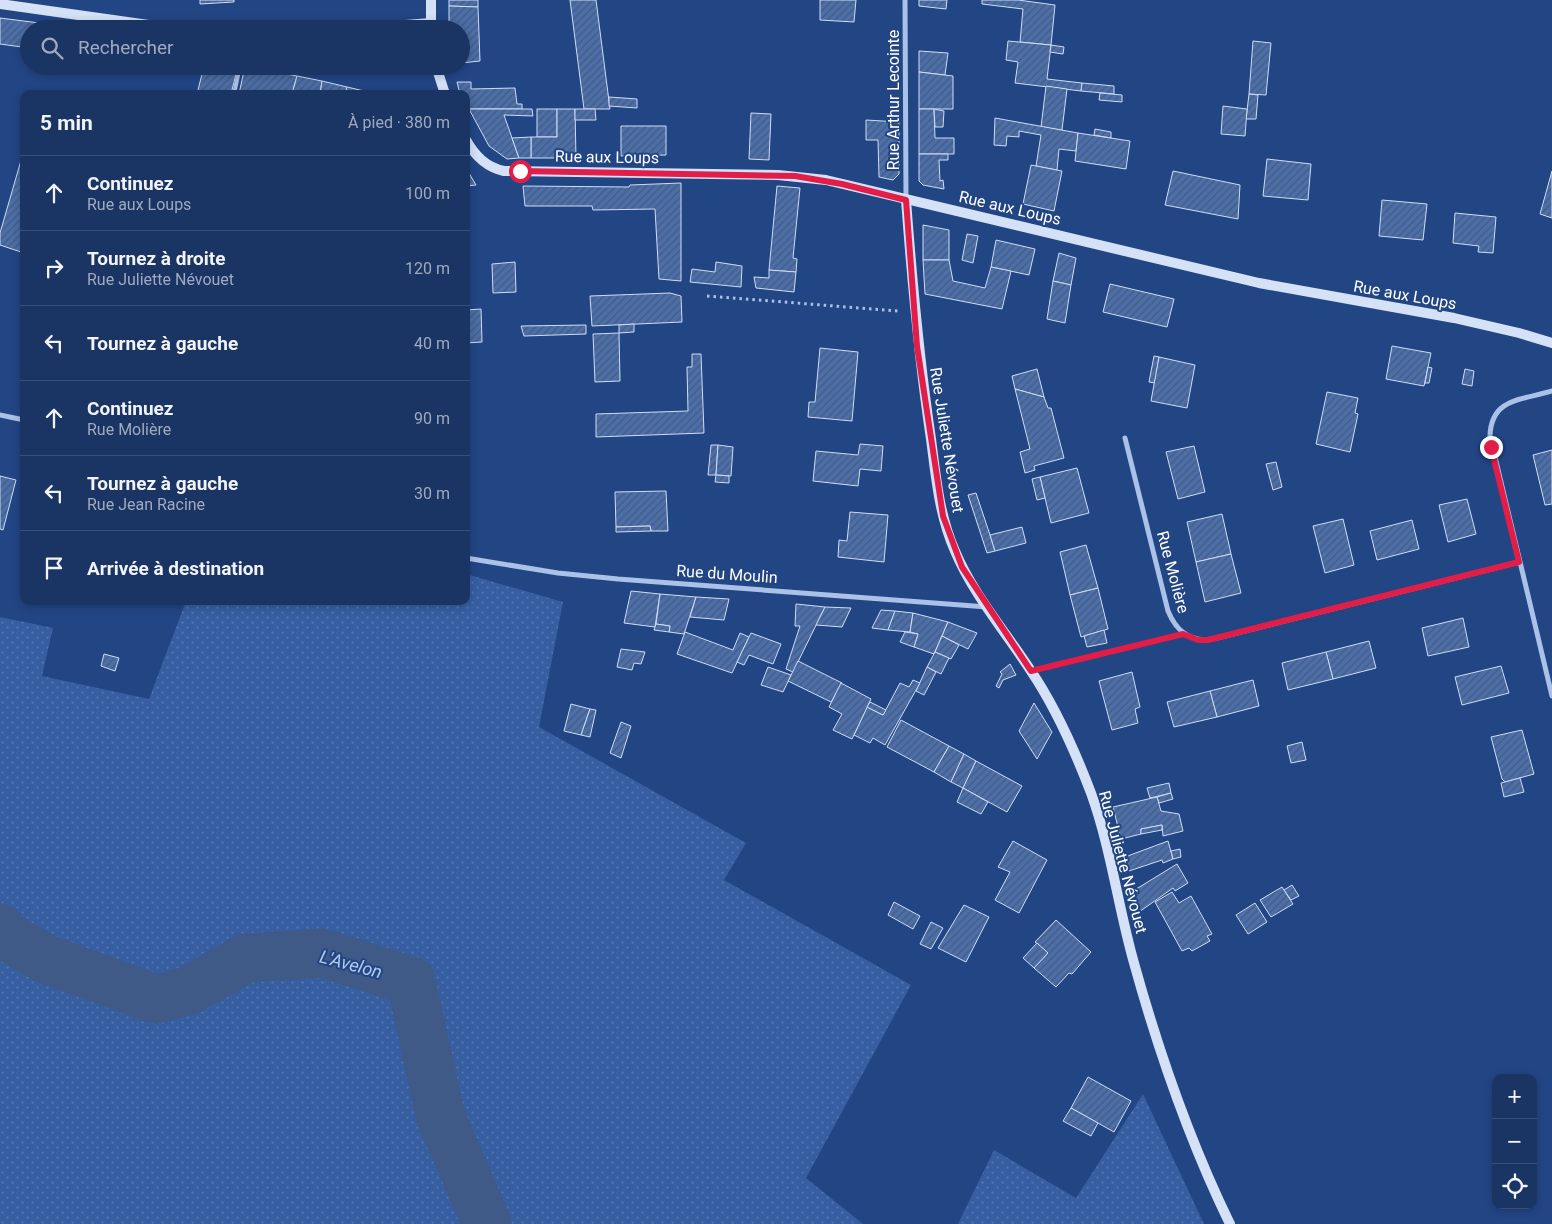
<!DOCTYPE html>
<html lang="fr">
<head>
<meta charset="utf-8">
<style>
	body { margin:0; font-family:Roboto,sans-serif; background:#233c69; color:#f1f3f6 }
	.controls { position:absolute; right:15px; bottom:15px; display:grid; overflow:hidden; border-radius:10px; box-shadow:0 2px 8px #0003 }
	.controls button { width:45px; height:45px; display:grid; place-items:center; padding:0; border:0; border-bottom:1px solid #384f78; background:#1a3463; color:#f1f3f6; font:25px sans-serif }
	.stop { position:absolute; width:15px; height:15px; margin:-11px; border:4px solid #e11d48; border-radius:50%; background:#fff }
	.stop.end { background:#e11d48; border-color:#fff; box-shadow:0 1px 5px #0008 }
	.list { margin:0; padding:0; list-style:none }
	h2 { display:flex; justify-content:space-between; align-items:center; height:65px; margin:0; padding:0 20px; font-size:21px }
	h2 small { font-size:16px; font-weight:400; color:#9faabe }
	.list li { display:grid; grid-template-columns:32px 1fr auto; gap:15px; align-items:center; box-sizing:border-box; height:75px; padding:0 20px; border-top:1px solid #384f78 }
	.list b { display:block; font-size:19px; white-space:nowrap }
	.list p { margin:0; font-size:16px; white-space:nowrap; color:#9faabe }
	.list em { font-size:16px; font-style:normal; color:#9faabe }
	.icon { flex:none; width:28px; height:28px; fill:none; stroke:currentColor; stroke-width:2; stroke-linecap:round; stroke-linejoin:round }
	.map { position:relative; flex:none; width:1552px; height:1224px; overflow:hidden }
	.search { position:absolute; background:#1a3463; box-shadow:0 2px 8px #0003; left:20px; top:20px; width:450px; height:55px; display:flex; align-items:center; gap:12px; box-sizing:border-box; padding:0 18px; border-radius:28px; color:#9faabe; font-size:19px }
	.panel { position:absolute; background:#1a3463; box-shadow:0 2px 8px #0003; left:20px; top:90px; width:450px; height:515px; border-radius:10px }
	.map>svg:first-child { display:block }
</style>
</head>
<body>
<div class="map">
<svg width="1552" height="1224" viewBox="0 0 1552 1224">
	<defs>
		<pattern id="grass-dots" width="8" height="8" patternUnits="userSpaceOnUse" patternTransform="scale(1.25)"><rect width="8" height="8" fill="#365ea1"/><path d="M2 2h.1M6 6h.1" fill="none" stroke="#5476af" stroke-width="1.8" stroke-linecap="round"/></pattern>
		<pattern id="building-hatch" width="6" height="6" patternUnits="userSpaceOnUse" patternTransform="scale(1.25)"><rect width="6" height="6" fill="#4a6fac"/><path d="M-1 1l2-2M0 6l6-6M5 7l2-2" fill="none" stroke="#4b5a72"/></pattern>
	</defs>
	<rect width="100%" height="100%" fill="#224584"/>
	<!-- grass -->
	<g fill="url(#grass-dots)">
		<polygon points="466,574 563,602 539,727 746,843 724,880 911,985 806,1178 863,1224 0,1224 0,617 53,628 42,676 149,699 186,601 466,601"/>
		<polygon points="1143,1094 1204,1224 958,1224 994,1150 1076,1198"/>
	</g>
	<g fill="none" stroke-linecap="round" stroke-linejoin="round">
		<!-- river -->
		<polyline stroke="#405a88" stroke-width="49" points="0,928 8,937 46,959 155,999 188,991 246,958 323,953 411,981 440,1115 487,1224"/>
	</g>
	<!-- building -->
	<g fill="url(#building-hatch)" stroke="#ceddf6">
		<polygon points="200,0 234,0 234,2 200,4"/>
		<polygon points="449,0 478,0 478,7 449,6"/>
		<polygon points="570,0 596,0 610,109 584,109"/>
		<polygon points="820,0 856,0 854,22 820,20"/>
		<polygon points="919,0 947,0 946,9 919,6"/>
		<polygon points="982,0 1018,0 1055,5 1051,45 1020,42 1023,9 982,4"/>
		<polygon points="449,6 478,7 480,61 461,63 461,29 449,29"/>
		<polygon points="0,18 87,29 88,29 29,29 29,48 0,44"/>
		<polygon points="1008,41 1051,45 1047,79 1082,83 1081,91 1015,83 1018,62 1006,60"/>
		<polygon points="1253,41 1271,43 1266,95 1249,94"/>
		<polygon points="1051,45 1064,47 1063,54 1050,52"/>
		<polygon points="919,51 948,53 945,75 919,72"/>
		<polygon points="193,66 238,66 231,94 197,94 202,74 192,72"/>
		<polygon points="245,66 297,76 292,94 239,94"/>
		<polygon points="919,72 953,76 953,109 919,109"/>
		<polygon points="297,76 322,81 320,94 292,94"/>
		<polygon points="322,81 347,87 345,94 320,94"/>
		<polygon points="457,82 471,82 471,89 515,88 517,104 522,104 522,109 466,109 466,94 460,94"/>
		<polygon points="1082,83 1114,86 1114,94 1081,91"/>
		<polygon points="1046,86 1067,89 1062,130 1041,127"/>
		<polygon points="347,87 377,94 345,94"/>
		<polygon points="1100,93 1122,95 1122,102 1099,100"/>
		<polygon points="1249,94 1258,95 1256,119 1246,119"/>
		<polygon points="609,97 637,99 637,108 609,106"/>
		<polygon points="1223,106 1247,109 1245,136 1221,134"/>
		<polygon points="469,109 532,109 533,116 504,115 519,158 507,159 489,146"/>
		<rect x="537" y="109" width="20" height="28"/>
		<polygon points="557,109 575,109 576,158 531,158 531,137 557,137"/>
		<polygon points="575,109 595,109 596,120 575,120"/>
		<polygon points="919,109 934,109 935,138 954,138 954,154 919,154"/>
		<polygon points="934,109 944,111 943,127 935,127"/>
		<polygon points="751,113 771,114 769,160 749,159"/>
		<polygon points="995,118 1078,133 1076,151 1059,149 1057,170 1036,166 1041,135 1019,131 1019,137 1007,136 1006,146 994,145"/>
		<polygon points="866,120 899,122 899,174 893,180 879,177 878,140 866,140"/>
		<polygon points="621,126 666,126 666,155 621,156"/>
		<polygon points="1095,129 1111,132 1111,138 1094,135"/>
		<polygon points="1078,133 1130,141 1126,169 1075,161"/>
		<polygon points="531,137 531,158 519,158 512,138"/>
		<polygon points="24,150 24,253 0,245 0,233"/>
		<polygon points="919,154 948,154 948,160 939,160 940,181 943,180 944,189 923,185 919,181"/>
		<polygon points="1267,159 1311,164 1308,200 1263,196"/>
		<polygon points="1031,165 1062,171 1054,211 1023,204"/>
		<polygon points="466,168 476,185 466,186"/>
		<polygon points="1173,171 1240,185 1238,219 1165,205"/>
		<polygon points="1552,171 1552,218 1540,214"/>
		<polygon points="681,183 681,281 659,279 655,209 593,210 592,206 525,206 523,186 629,187 630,185"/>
		<polygon points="777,186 800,188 793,258 797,259 796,272 769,270"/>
		<polygon points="1382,200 1427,204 1423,240 1379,236"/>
		<polygon points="1455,213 1496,217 1493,253 1478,252 1479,246 1453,243"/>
		<polygon points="923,225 949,230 949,260 923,260"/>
		<polygon points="967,234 978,236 973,263 962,260"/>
		<polygon points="996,240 1035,249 1029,275 991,267"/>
		<polygon points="1059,253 1076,258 1071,285 1053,281"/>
		<polygon points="923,260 949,260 953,281 985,288 991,267 1011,271 1002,309 925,294"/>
		<polygon points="515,262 516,292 493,293 492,264"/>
		<polygon points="716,262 742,266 741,287 690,282 692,269 715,272"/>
		<polygon points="769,270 796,272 794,292 756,288 754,277 769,278"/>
		<polygon points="1053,281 1071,285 1065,323 1047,319"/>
		<polygon points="1110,284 1174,299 1167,327 1103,312"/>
		<polygon points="670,293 681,296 682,322 592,326 590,296"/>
		<polygon points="481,309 482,342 466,343 466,310"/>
		<polygon points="634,324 634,332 619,333 619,325"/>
		<polygon points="586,325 586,334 524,336 521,326"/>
		<polygon points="619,333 620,381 595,382 593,334"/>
		<polygon points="1392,346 1431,353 1424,386 1386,379"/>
		<polygon points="820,348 858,352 852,421 808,417 809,402 815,402"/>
		<polygon points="692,354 701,354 704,433 596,437 596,414 688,411 687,367 692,367"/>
		<polygon points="1154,356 1159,357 1155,383 1149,382"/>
		<polygon points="1159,357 1195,365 1187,408 1151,401"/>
		<polygon points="1428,367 1432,368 1429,383 1425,383"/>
		<polygon points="1037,369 1044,397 1015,389 1012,376"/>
		<polygon points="1465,369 1474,371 1472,386 1462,384"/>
		<polygon points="1015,389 1044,397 1048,408 1051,408 1064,458 1034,466 1035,470 1025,473 1020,452 1030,449"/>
		<polygon points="1327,392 1358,398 1355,413 1358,414 1350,452 1316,444"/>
		<polygon points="860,444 883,446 881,471 860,469 858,486 813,481 816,451 858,455"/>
		<polygon points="711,445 718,445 716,475 708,475"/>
		<polygon points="718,445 733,447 731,476 716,475"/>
		<polygon points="1194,446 1205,492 1178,499 1166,452"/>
		<polygon points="1552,450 1552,504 1545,505 1533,455"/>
		<polygon points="1276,462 1282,487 1273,490 1266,464"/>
		<polygon points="1077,468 1089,513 1051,523 1040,477"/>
		<polygon points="716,475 729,476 729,483 715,482"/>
		<polygon points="0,476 16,480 3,530 0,529"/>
		<polygon points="1040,477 1045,498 1037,500 1032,479"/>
		<polygon points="666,491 668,531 651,531 650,526 616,527 615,492"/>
		<polygon points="976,493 990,535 995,551 987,553 968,495"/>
		<polygon points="1467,499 1476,534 1448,542 1439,505"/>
		<polygon points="850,512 888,515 884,562 838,557 839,540 847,541"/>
		<polygon points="1222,514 1231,554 1196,562 1187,522"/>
		<polygon points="1343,519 1354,565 1325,573 1313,526"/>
		<polygon points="1412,520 1419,549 1377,560 1370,531"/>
		<polygon points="650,526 651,531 616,532 616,527"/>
		<polygon points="1022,527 1026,543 995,551 990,535"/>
		<polygon points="1086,545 1098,588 1070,595 1060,552"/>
		<polygon points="1231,554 1241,593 1205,602 1196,562"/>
		<polygon points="1098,588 1108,629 1081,637 1070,595"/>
		<polygon points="631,591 660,594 655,627 624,623"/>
		<polygon points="660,594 696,597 684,634 669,632 670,626 656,624"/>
		<polygon points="696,597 729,599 724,620 690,617"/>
		<polygon points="796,604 825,607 793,672 786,669 800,626 795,626"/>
		<polygon points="825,607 851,608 842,627 816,625"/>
		<polygon points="881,610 895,611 888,630 872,628"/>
		<polygon points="895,611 913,613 910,632 888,630"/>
		<polygon points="913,613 948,622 934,654 914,647 918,634 910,632"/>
		<polygon points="1463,618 1469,647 1428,656 1422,628"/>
		<polygon points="948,622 977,633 968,649 942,636"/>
		<polygon points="656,624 670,626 669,632 654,630"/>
		<polygon points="1104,630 1107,643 1087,647 1084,636"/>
		<polygon points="685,632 733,650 740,633 749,637 732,673 677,654"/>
		<polygon points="905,632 918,634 914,647 900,642"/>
		<polygon points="751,633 781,644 773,664 749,655 744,665 737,662"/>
		<polygon points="942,636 959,645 951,659 935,652"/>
		<polygon points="1369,641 1376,668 1333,679 1326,652"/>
		<polygon points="621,649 645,652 641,664 634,663 632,670 617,667"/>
		<polygon points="935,652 949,658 941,674 927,667"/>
		<polygon points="1326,652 1333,679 1288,690 1282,663"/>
		<polygon points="104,654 119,658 115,671 101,666"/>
		<polygon points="798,661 842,683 831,702 788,681"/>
		<polygon points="1010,664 1016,675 1003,680 999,688 996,686 1002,674 1000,672"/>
		<polygon points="1501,666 1509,693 1462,705 1455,677"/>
		<polygon points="768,667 791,675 783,692 761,685"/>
		<polygon points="927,667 936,672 924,695 916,691"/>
		<polygon points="1132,672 1140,707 1135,709 1138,723 1112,730 1099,681"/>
		<polygon points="913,680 920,683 885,745 873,738 870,743 854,735 867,707 883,715 900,683 909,687"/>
		<polygon points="1253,680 1259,706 1217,717 1210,691"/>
		<polygon points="841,683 871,699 852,739 833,730 842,714 829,707"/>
		<polygon points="1210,691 1217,717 1174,727 1167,702"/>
		<polygon points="870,702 886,710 883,715 867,707"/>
		<polygon points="1034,703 1052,732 1037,759 1019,731"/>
		<polygon points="571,704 590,709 581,735 564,731"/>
		<polygon points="590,709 596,710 590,737 581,735"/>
		<polygon points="901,720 949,746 934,772 887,747"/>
		<polygon points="621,722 631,726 621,758 610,753"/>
		<polygon points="1522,730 1534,774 1505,782 1502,779 1491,737"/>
		<polygon points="1302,742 1306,760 1291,763 1287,746"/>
		<polygon points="949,746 964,754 951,782 934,772"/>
		<polygon points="964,754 976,761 963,788 951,782"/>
		<polygon points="976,761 1022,786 1007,812 963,788"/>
		<polygon points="1520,778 1524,792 1504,797 1501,783"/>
		<polygon points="1169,783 1171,793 1150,798 1147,788"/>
		<polygon points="963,788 988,802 981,814 957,802"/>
		<polygon points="1171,793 1173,799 1159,803 1157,797"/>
		<polygon points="1157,797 1161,811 1179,814 1183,831 1163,836 1162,825 1141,829 1141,834 1121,839 1113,807"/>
		<polygon points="1162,825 1162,830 1141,834 1141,829"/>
		<polygon points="1013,841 1047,860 1019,913 995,900 1010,872 998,867"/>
		<polygon points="1168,841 1173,859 1163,863 1162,860 1129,871 1125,857"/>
		<polygon points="1180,849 1181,857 1173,859 1171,851"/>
		<polygon points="1177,864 1188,883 1175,891 1173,888 1139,912 1133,891"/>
		<polygon points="1292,885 1299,896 1291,900 1284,890"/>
		<polygon points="1282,887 1293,904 1271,917 1260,900"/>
		<polygon points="1172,892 1179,903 1191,896 1212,934 1207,936 1210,941 1192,951 1189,948 1182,951 1155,902"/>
		<polygon points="894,902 920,916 913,929 888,915"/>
		<polygon points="1255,903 1267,922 1248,934 1236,915"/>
		<polygon points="964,905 989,917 966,962 938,948"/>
		<polygon points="1056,920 1091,952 1072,974 1069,973 1056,987 1034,968 1048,953 1035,942"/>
		<polygon points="931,922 943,928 931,949 920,944"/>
		<polygon points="1037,943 1048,953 1034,968 1023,958"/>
		<polygon points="1088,1077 1131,1101 1114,1132 1071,1108"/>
		<polygon points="1071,1108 1098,1123 1091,1136 1063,1121"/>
	</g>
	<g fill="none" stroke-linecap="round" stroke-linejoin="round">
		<!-- path -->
		<g stroke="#aac2e8" stroke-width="3" stroke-dasharray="2.5 4" stroke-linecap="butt">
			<polyline points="707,296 898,311"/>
			<polyline points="1049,667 1166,638"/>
		</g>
		<!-- lane -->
		<polyline stroke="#aac2e8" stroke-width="4" points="234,94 240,66"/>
		<!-- street -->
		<g stroke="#aac2e8" stroke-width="5">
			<polyline points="905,0 906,199"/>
			<path d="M1552 391C1524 400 1491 397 1490 436L1552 696"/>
			<polyline points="0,415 24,420"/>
			<path d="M1125 438 1168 611C1177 633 1193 644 1217 638L1519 562"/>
			<polyline points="466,558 558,573 618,579 987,607"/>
		</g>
		<!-- secondary -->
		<g stroke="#d4e1f7" stroke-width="10">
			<polyline points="0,4 177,29"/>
			<polyline points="354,29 431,23"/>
			<polyline points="431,29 431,0"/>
			<polyline points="436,66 445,94"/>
			<path d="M466 140C475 156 486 167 504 171L778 175 826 180 1259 283 1454 318 1519 333 1552 343"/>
			<path d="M906 200C912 280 919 359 931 439 936 477 939 515 955 551 973 594 1005 631 1031 671 1056 708 1075 751 1091 793 1111 848 1118 907 1134 963 1159 1053 1189 1140 1230 1224"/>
		</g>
	</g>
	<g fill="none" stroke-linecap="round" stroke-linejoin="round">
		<!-- route -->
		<polyline stroke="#e11d48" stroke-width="6" points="520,171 795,176 842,184 906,200 917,346 943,516 962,567 1031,671 1183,634 1198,640 1208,640 1519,562 1491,447"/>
	</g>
	<g text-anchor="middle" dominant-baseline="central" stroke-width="4" stroke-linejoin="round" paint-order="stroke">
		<!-- street labels -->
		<g font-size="16" fill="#fff" stroke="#224584">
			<text transform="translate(893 100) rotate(-90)">Rue Arthur Lecointe</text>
			<text transform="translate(607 157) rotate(1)">Rue aux Loups</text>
			<text transform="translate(1010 208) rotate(13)">Rue aux Loups</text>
			<text transform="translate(1405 295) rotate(10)">Rue aux Loups</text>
			<text transform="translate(947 440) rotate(81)">Rue Juliette Névouet</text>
			<text transform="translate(1173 572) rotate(75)">Rue Molière</text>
			<text transform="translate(727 574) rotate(4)">Rue du Moulin</text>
			<text transform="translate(1123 862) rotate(75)">Rue Juliette Névouet</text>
		</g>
		<!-- water labels -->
		<g font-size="18" font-style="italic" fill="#b5ccf0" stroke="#224584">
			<text transform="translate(351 964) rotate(15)">L'Avelon</text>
		</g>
	</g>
</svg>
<div class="controls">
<button>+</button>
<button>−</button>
<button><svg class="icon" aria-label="locate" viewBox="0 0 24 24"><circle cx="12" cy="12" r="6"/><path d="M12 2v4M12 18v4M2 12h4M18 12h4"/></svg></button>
</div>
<div class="stop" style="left:520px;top:171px"></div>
<div class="stop end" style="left:1491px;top:447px"></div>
<div class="search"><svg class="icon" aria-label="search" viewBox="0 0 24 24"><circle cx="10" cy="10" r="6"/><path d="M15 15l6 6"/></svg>Rechercher</div>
<section class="panel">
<h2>5 min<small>À pied · 380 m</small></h2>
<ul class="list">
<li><svg class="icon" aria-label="ahead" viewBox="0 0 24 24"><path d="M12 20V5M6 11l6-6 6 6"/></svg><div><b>Continuez</b><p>Rue aux Loups</p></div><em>100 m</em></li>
<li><svg class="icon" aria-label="right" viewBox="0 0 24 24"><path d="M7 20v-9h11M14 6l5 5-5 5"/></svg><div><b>Tournez à droite</b><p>Rue Juliette Névouet</p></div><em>120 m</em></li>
<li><svg class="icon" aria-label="left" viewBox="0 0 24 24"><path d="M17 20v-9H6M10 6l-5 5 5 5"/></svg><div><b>Tournez à gauche</b></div><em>40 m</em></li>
<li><svg class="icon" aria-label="ahead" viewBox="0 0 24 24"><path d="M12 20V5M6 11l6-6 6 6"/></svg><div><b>Continuez</b><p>Rue Molière</p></div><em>90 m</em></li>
<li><svg class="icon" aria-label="left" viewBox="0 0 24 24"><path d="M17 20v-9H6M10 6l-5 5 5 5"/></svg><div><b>Tournez à gauche</b><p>Rue Jean Racine</p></div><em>30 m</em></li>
<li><svg class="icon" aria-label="arrive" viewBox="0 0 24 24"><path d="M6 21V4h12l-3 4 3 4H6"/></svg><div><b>Arrivée à destination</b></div></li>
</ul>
</section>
</div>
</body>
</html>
